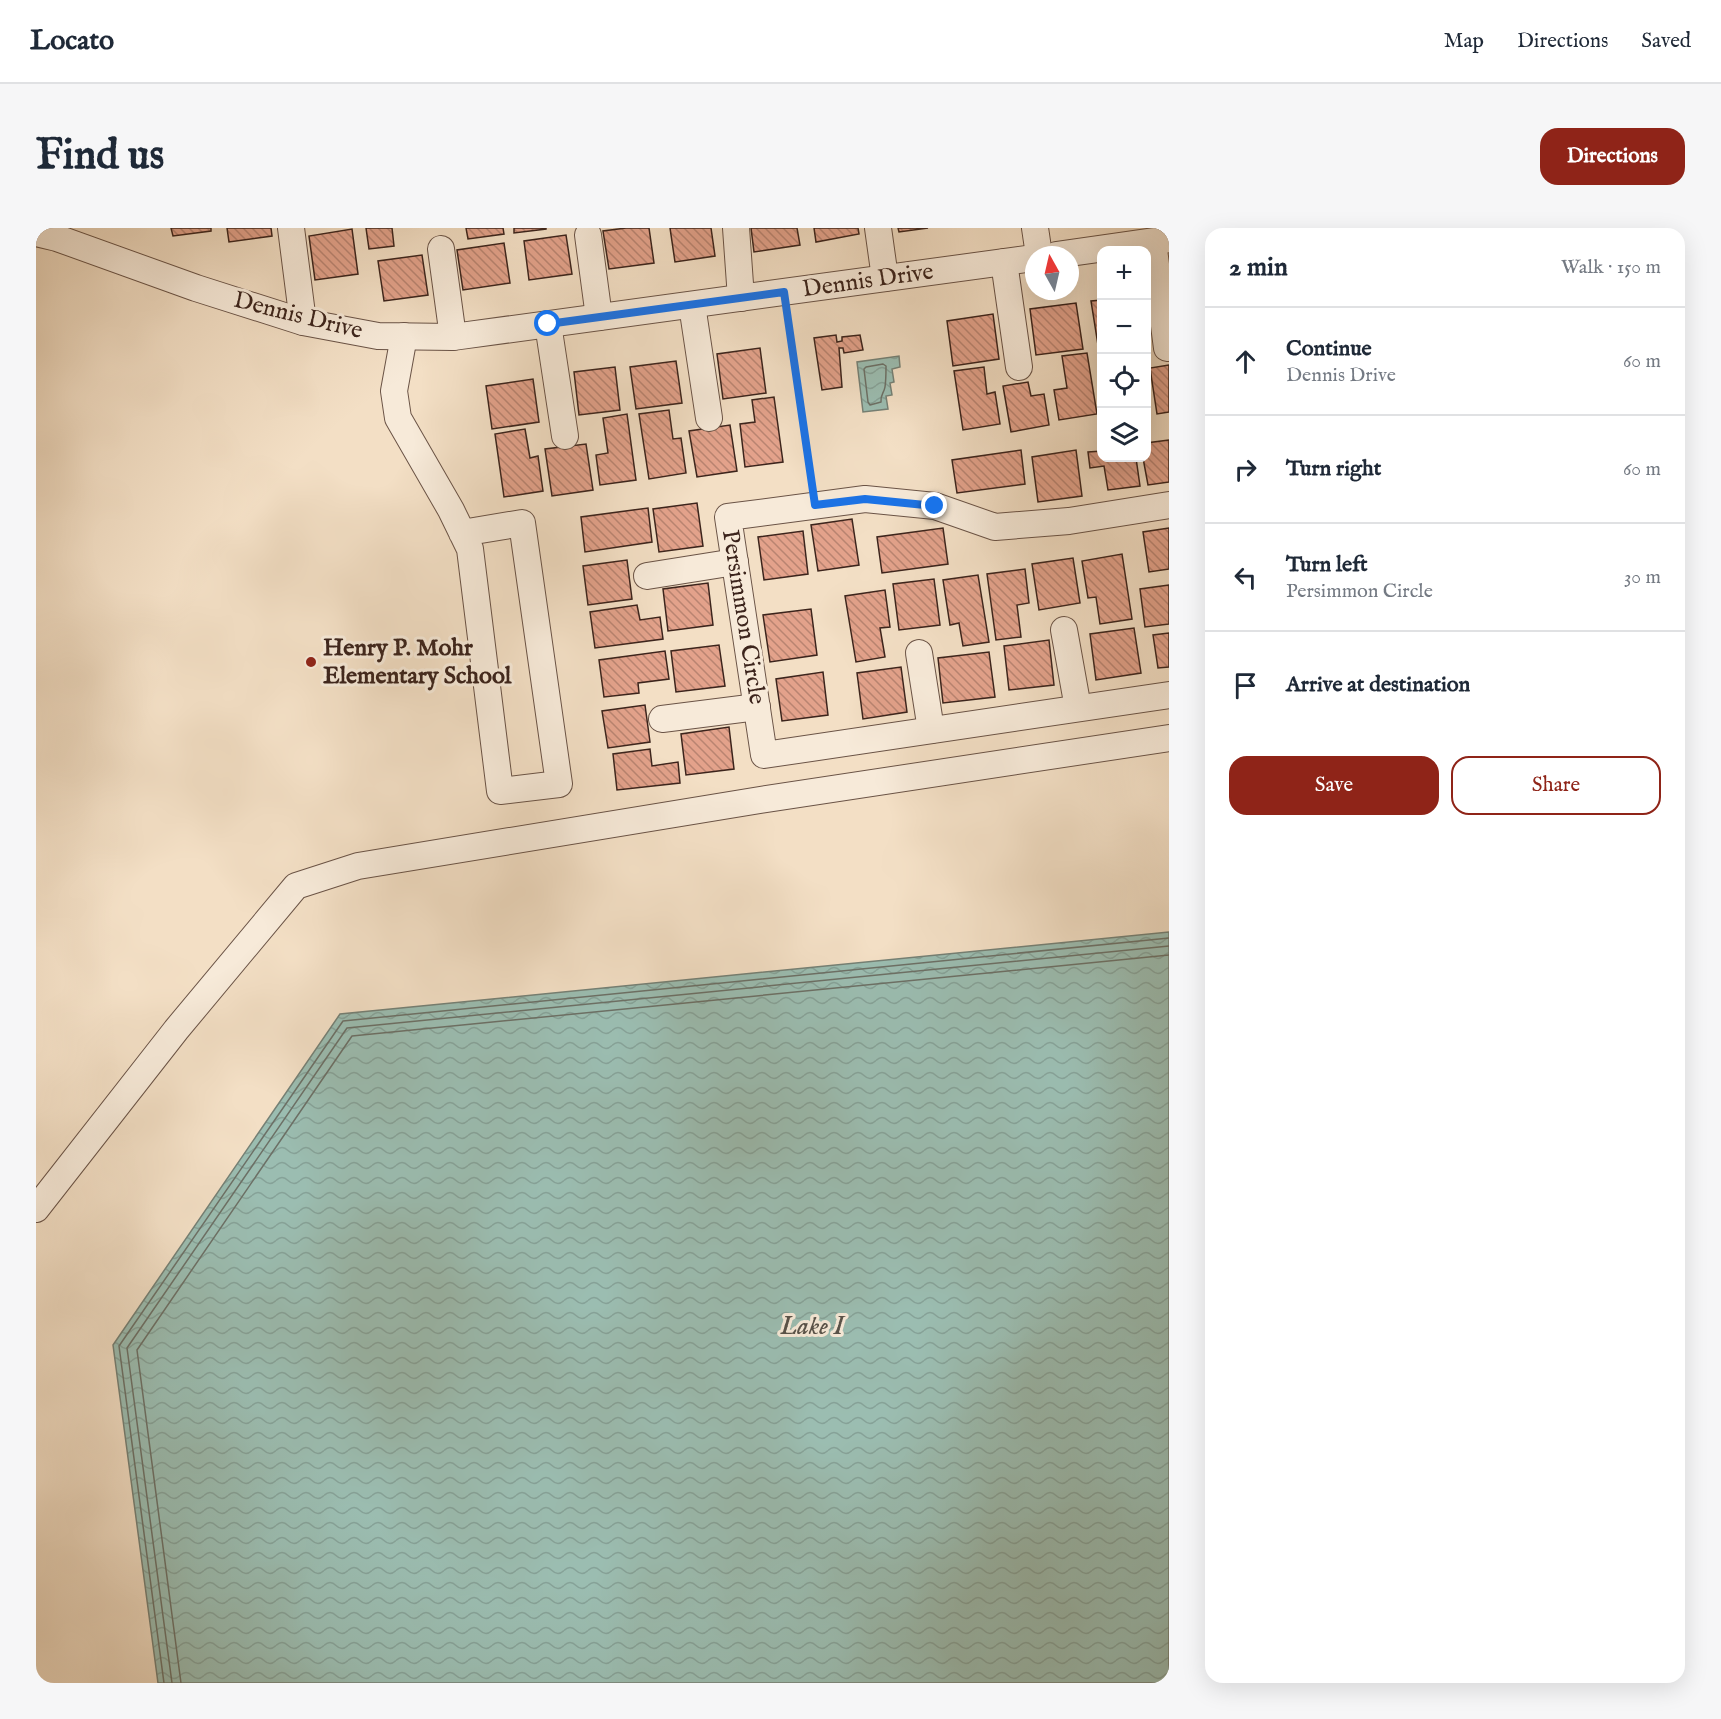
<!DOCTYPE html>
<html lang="en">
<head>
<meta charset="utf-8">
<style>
	body { margin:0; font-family:"IM FELL English",serif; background:#f6f6f7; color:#1f2937 }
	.controls { position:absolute; right:18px; top:18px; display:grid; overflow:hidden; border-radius:12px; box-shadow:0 6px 24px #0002 }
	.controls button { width:54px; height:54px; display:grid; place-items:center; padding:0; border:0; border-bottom:2px solid #e0e1e3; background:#fff; color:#1f2937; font:30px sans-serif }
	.compass { position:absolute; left:989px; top:18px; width:54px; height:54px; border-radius:50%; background:#fff; box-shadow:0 6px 24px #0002; rotate:352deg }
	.stop { position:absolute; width:18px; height:18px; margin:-14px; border:4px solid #1a73e8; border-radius:50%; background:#fff }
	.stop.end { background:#1a73e8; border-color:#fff; box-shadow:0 2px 6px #0008 }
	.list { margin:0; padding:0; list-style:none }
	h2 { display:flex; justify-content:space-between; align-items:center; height:78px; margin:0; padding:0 24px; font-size:26px }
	h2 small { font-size:20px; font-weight:400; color:#747a83 }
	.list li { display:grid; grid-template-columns:39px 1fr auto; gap:18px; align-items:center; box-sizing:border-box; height:108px; padding:0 24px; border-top:2px solid #e0e1e3 }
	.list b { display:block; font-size:22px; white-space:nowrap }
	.list p { margin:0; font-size:20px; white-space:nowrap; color:#747a83 }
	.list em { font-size:20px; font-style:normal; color:#747a83 }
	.actions { display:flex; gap:12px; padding:18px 24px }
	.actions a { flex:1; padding:14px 0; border:2px solid #8f2418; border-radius:18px; text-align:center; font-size:21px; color:#8f2418 }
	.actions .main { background:#8f2418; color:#fff }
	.icon { flex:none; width:33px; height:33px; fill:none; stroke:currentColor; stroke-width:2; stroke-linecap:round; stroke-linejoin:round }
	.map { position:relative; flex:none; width:1133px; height:1455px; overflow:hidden; border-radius:18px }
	header { display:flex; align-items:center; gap:36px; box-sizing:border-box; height:84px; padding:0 30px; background:#fff; border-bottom:2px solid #e0e1e3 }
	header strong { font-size:28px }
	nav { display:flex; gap:33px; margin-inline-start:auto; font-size:21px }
	.intro { display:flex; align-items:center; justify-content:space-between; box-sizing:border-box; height:144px; padding:0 36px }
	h1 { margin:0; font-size:42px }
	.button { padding:15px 27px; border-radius:18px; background:#8f2418; color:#fff; font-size:21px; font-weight:700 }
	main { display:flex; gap:36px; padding:0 36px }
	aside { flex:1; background:#fff; border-radius:18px; box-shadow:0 6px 24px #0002 }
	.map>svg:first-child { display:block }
</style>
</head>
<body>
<header>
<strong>Locato</strong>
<nav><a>Map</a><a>Directions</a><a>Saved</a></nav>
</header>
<div class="intro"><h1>Find us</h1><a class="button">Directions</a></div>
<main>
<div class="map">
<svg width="1133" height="1455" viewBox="0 0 1133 1455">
	<defs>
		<pattern id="water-waves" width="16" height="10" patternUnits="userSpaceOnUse" patternTransform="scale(1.5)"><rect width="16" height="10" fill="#9bbdb1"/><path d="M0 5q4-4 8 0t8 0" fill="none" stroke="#86a298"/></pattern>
		<pattern id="building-back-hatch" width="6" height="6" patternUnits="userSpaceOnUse" patternTransform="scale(1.5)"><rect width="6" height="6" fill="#e3a28b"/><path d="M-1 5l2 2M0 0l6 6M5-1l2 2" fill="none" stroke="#b98471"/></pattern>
	</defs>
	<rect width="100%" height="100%" fill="#f3dfc5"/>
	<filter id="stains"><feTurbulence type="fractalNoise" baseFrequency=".00333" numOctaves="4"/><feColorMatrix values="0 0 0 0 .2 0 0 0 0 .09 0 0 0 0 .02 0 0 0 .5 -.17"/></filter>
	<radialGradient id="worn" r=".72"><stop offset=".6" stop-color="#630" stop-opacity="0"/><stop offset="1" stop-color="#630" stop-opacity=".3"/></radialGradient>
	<!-- water -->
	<g fill="url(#water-waves)" stroke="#758075" stroke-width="1.5">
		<polygon points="863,128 864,139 856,141 858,154 854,155 856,167 850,168 852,181 827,184 821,134"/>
		<polygon points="1133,704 1133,1455 122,1455 77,1117 304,786"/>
	</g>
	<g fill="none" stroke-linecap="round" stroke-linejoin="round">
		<!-- shore -->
		<g stroke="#6c7066" stroke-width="1.5">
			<path d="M847 136 850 138C850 146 850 152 849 159 848 165 844 167 845 174L834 177 832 174 828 141 830 139Z"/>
			<polyline points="128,1455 83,1118 307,793 1133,710"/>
			<polyline points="136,1455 91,1120 311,800 1133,718"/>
			<polyline points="145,1455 101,1122 316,808 1133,727"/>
		</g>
	</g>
	<!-- building -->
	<g fill="url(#building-back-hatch)" stroke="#3c241c" stroke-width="1.5">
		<polygon points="135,0 175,0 175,3 137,8"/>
		<polygon points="191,0 235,0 236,8 193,14"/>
		<polygon points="330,0 356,0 358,18 333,21"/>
		<polygon points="430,0 467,0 468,6 432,11"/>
		<polygon points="478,0 510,0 510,1 478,5"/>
		<polygon points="590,0 613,0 618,35 573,41 567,3"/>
		<polygon points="634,0 675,0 679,28 639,34"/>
		<polygon points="715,0 761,0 764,17 718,24"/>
		<polygon points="778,0 822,0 823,6 780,14"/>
		<polygon points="862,0 892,0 863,4"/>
		<polygon points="316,1 322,46 279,52 273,8"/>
		<polygon points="530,7 536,46 493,52 488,13"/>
		<polygon points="468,15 474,55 427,62 421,22"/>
		<polygon points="386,27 392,67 348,73 342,33"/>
		<polygon points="1066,72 1066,117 1062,117 1055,73"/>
		<polygon points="1040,75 1047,121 1000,127 994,81"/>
		<polygon points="957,86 963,131 917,138 911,93"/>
		<polygon points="800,107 801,114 806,113 806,109 824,107 827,122 808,125 807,120 803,120 806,159 786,162 778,110"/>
		<polygon points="724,120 730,165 687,171 681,126"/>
		<polygon points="1051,125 1061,186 1023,192 1018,162 1031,160 1026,128"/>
		<polygon points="640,133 646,175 600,181 594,139"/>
		<polygon points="1133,137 1133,184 1121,186 1114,140"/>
		<polygon points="579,139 584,182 543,187 538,144"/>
		<polygon points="948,139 951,166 959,164 964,196 927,202 918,143"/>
		<polygon points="497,151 503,194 456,201 450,158"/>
		<polygon points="992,154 995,168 1008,166 1013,197 975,204 967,158"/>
		<polygon points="738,169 747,234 709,239 704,196 719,194 716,172"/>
		<polygon points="633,182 637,211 645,210 650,245 613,251 603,186"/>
		<polygon points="591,186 600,252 564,257 560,227 572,225 567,190"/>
		<polygon points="694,197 701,243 661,249 653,203"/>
		<polygon points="489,201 494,230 502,228 507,263 468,269 459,206"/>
		<polygon points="1133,212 1133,254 1112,257 1107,230 1110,230 1110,215"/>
		<polygon points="550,216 557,262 516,268 509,221"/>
		<polygon points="985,222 989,256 921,265 916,232"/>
		<polygon points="1040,222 1046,268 1002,274 996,229"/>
		<polygon points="1066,223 1066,230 1100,230 1104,258 1072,262 1068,238 1054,240 1052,224"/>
		<polygon points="661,275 667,318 623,324 617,281"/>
		<polygon points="612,280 616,314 549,324 545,289"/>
		<polygon points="816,291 823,337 782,343 775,297"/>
		<polygon points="907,300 912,336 846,345 841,309"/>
		<polygon points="1133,300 1133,341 1113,344 1107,304"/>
		<polygon points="767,303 772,346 728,352 722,309"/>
		<polygon points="1086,326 1096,391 1064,396 1060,369 1052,370 1046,333"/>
		<polygon points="1037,330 1044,375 1003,382 996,336"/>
		<polygon points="591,332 596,371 552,377 547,338"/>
		<polygon points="989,341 993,375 981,377 985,409 960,412 951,346"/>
		<polygon points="942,347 953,414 927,418 923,395 914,397 907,352"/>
		<polygon points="898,351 904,397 863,402 857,356"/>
		<polygon points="672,355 677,397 632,403 627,361"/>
		<polygon points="1133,357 1133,396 1109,399 1104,361"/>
		<polygon points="849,362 854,399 844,400 849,429 820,434 809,368"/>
		<polygon points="601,377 604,392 624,389 627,411 559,420 554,384"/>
		<polygon points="775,381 781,427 734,434 727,387"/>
		<polygon points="1098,400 1105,445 1060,452 1054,406"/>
		<polygon points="1133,405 1133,439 1122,440 1117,407"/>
		<polygon points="1013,412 1018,457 973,462 968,418"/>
		<polygon points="683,417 689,458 640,464 635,423"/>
		<polygon points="629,423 633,451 602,455 603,465 568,469 563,432"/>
		<polygon points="953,424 959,469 907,475 902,430"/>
		<polygon points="865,439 871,484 827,491 821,445"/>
		<polygon points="787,444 792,487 746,493 740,451"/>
		<polygon points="609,477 614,514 572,520 566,483"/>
		<polygon points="693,499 698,541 650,547 645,506"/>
		<polygon points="614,521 616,538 642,534 644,555 581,562 577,526"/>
	</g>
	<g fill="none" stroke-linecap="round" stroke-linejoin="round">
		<!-- minor casing -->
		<g stroke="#6a5346" stroke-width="28">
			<g id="minor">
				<polyline points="255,0 267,94"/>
				<polyline points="700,0 705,70"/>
				<polyline points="842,0 849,50"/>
				<polyline points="999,0 1003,27"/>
				<polyline points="0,5 21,10 160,60 267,94 342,108 417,109 998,30"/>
				<polyline points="552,7 563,89"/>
				<polyline points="1117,14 1131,120"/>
				<polyline points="405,21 417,109"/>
				<polyline points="1020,27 1133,11"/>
				<polyline points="968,34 983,139"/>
				<polyline points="656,77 673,190"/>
				<polyline points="512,96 529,208"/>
				<polyline points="368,108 358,163 362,190 415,282 434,321 464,563 523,556 486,295 426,305"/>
				<polyline points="1133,277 1033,293 959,299 899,278 829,271 692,289 728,527 1133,467"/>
				<polyline points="611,348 699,334"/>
				<polyline points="1028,402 1042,480"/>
				<polyline points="883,425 895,502"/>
				<polyline points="626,491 721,479"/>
				<polyline points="0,981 140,802 260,658 322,638 724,572 1133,510"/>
			</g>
		</g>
		<!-- path -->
		<polyline stroke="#3c241c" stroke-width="4" stroke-dasharray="1.5 3" stroke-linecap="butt" points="751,88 776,253"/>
		<!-- minor -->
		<use href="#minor" stroke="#f7ead9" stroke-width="26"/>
	</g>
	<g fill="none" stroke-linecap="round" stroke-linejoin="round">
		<!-- route -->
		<polyline stroke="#1a73e8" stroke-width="8" points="512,96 748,64 779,277 829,271 899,278"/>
	</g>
	<!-- markers -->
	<circle fill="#8f2418" stroke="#f7ead9" stroke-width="2" cx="275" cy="434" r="6"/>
	<g text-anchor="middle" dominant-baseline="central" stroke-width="6" stroke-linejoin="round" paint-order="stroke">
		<!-- street labels -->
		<g font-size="24" fill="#3c241c" stroke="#f7ead9">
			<text transform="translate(832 53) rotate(-8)">Dennis Drive</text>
			<text transform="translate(262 88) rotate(14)">Dennis Drive</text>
			<text transform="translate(707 389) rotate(81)">Persimmon Circle</text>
		</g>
		<!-- poi labels -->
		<g font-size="24" font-weight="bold" fill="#3c241c" stroke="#f7ead9" text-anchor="start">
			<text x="287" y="420">Henry P. Mohr<tspan x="287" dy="28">Elementary School</tspan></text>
		</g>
		<!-- water labels -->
		<g font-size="26" font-style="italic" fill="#585249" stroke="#f7ead9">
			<text x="776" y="1098">Lake I</text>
		</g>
	</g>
	<rect width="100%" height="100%" filter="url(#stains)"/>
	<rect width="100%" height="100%" fill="url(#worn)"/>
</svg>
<div class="controls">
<button>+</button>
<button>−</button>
<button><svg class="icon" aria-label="locate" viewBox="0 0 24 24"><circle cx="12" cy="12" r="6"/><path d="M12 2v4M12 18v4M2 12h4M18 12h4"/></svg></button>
<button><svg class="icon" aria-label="layers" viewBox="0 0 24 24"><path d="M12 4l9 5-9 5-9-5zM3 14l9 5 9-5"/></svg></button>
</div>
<svg class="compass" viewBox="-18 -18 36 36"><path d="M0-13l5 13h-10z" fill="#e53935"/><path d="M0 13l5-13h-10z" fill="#747a83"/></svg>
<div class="stop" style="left:512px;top:96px"></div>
<div class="stop end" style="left:899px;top:278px"></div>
</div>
<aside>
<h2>2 min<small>Walk · 150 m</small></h2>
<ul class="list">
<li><svg class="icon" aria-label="ahead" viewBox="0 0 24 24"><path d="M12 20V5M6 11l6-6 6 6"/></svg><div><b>Continue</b><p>Dennis Drive</p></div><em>60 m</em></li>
<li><svg class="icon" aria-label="right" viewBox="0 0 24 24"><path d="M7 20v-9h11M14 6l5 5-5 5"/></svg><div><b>Turn right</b></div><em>60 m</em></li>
<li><svg class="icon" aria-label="left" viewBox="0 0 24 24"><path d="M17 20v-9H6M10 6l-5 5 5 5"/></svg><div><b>Turn left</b><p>Persimmon Circle</p></div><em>30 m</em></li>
<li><svg class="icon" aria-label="arrive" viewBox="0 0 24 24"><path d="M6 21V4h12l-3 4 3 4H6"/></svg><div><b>Arrive at destination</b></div></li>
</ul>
<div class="actions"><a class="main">Save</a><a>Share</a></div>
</aside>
</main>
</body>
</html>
